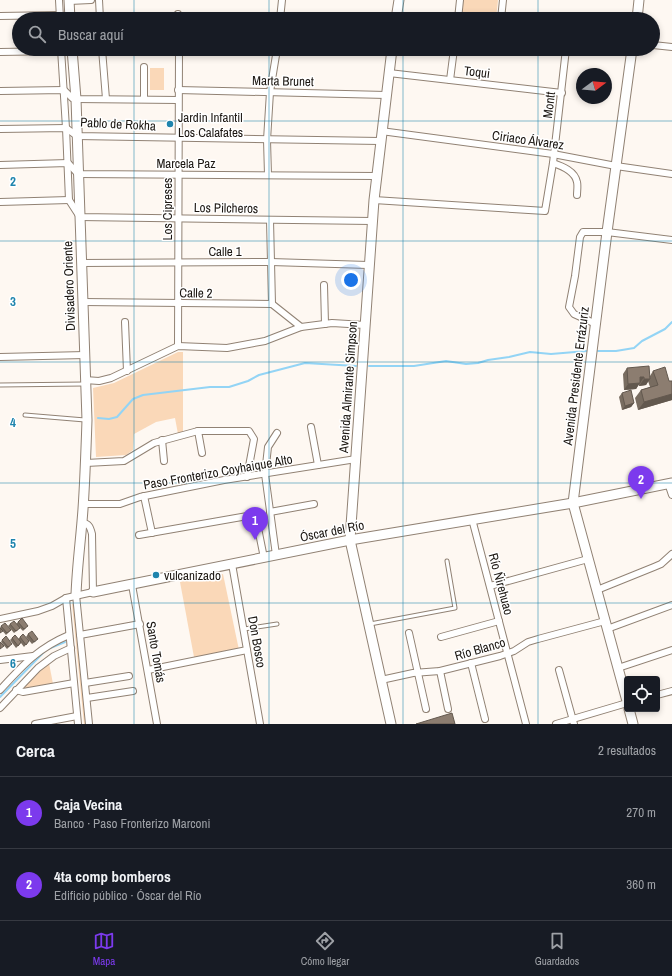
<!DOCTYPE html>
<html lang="es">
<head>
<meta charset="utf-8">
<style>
	body { margin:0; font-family:"Archivo Narrow",sans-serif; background:#20242c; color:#f1f3f6 }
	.controls { position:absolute; right:12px; bottom:12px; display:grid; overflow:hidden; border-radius:4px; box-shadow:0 2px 6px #0003 }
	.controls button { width:36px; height:36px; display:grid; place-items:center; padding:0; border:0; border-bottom:1px solid #363941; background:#171b24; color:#f1f3f6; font:20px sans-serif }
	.compass { position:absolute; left:576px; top:68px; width:36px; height:36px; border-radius:50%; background:#171b24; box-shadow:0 2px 6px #0003; rotate:74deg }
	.you { position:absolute; left:351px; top:280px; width:14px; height:14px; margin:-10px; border:3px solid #fff; border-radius:50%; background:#1a73e8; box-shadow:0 0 0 6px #1a73e833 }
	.badge { display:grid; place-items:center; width:26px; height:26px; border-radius:50%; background:#7c3aed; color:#fff; font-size:13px; font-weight:700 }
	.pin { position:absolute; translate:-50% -33px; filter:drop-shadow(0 1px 2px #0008) }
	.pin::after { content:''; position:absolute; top:21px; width:14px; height:12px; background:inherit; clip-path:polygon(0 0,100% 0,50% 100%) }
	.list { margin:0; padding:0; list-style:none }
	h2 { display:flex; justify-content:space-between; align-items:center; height:52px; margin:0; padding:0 16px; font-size:17px }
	h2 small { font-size:13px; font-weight:400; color:#9ea1a6 }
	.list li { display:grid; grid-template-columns:26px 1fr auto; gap:12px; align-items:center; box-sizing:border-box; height:72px; padding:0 16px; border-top:1px solid #363941 }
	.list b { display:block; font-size:15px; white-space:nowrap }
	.list p { margin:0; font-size:13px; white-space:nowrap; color:#9ea1a6 }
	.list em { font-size:13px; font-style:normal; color:#9ea1a6 }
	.icon { flex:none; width:22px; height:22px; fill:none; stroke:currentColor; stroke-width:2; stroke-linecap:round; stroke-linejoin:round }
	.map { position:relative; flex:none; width:672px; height:724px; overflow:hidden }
	.search { position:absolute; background:#171b24; box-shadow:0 2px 6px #0003; left:12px; right:12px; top:12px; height:44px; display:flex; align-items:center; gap:10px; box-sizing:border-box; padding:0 14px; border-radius:22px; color:#9ea1a6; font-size:15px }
	.sheet { height:196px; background:#171b24 }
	nav { display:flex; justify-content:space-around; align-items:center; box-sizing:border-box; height:56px; border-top:1px solid #363941; background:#171b24; font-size:11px; color:#9ea1a6 }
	nav a { display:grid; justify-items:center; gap:2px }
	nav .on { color:#7c3aed }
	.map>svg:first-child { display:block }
</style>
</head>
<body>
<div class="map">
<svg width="672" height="724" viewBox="0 0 672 724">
	<rect width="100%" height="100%" fill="#fef8f2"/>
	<!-- green -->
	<g fill="#fad8b8">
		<polygon points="463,0 498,0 496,19 461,18"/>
		<rect x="150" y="68" width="14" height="22"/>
		<polygon points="178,352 183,352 183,432 178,434 175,418 156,422 134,434 133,450 126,455 96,457 93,388 114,383"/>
		<polygon points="223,574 239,650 194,657 180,582"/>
		<polygon points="74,602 88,724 84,724 72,604"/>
		<polygon points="49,663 53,684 26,689 24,687 40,669"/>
	</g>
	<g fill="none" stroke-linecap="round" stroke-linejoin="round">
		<!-- stream -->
		<g stroke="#93d4f5" stroke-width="2">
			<polyline points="598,351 616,351 634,348 642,341 665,329 672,322"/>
			<polyline points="369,366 414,366 446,361 466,364 478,363 488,360 509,357 530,352 551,354 587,351"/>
			<polyline points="98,418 109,419 117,417 133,399 143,395 210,387 229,387 248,381 259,375 305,363 356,366"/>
			<polyline points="48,649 65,642"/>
			<polyline points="0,697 44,652"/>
		</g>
		<!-- lane casing -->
		<g stroke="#918274" stroke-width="5">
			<g id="lane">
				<polyline points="0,385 84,384"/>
				<polyline points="25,415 85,420"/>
				<polyline points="370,624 455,608 447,561"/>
				<polyline points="244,629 277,624"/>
			</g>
		</g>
		<!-- street casing -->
		<g stroke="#918274" stroke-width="8">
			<g id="street">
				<polyline points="59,0 60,18"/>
				<polyline points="99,0 100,19"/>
				<polyline points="69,1 91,0"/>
				<polyline points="178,14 179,19"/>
				<polyline points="0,16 59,15"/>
				<polyline points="280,19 282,0"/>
				<polyline points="458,19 460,0"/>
				<polyline points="501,19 503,0"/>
				<polyline points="653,45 672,47"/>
				<polyline points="61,49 66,128 69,200 80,217 372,221"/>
				<polyline points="102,49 106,99"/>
				<polyline points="0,52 61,51 63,49"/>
				<polyline points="144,67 144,99"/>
				<polyline points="389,73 562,93"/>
				<polyline points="450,80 454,49"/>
				<polyline points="178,90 386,95"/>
				<polyline points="0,91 64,90 72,98 76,99 178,100"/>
				<polyline points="0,129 66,128 77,136 380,141"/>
				<polyline points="381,131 553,154 616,166 672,174"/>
				<path d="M553 163C562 166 575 171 577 182 578 186 577 191 577 195"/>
				<polyline points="0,165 68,163 78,174 376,176"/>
				<polyline points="268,175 267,140 270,92 277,49"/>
				<polyline points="374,200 545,211 553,163 566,49"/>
				<polyline points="0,202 69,200"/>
				<polyline points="270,220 272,304"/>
				<polyline points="81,263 271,262 368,265"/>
				<polyline points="324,285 325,324"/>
				<polyline points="83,302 272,304 301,327"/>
				<polyline points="125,322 127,371"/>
				<polyline points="596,324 574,314 569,307 575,276 580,237 583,232 607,232 672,240"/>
				<polyline points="178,346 179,49"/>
				<polyline points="0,357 85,355"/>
				<polyline points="85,380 99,381 111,378 178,346 227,348 265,341 301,327 332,323 365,325"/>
				<polyline points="311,427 318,465"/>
				<polyline points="198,431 202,453"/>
				<polyline points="162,440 164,461"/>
				<polyline points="86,463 124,461 154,443 198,431 249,431 254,439 247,477"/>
				<polyline points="668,483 672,495"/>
				<polyline points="144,496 152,533"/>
				<polyline points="83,504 120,504 140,497 224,480 356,459"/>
				<polyline points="270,512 314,504"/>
				<polyline points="472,519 526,724"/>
				<polyline points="139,535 253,515 256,518 264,558"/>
				<polyline points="276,555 265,474 268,447 277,433"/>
				<polyline points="232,564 260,724"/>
				<polyline points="132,585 157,724"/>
				<polyline points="490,586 588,559"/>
				<polyline points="597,590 654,567 661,564 672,554"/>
				<polyline points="76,595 89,724"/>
				<polyline points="66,598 78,724"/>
				<path d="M0 619 38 611 52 606 66 598 93 592 92 534C90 526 89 524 81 522"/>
				<polyline points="607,629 672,605"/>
				<polyline points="409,633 426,709"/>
				<polyline points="80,635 140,624"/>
				<polyline points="441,637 499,621"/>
				<polyline points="0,660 33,656"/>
				<polyline points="471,663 485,719"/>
				<polyline points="618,668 672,650"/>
				<polyline points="148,670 247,650"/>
				<polyline points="559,670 574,724"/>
				<polyline points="440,671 448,709"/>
				<polyline points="381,680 413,673 440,671 500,656 514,651 528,642 538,639 605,621"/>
				<polyline points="85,683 129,676"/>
				<path d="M0 690C23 665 38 648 69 635"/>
				<polyline points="16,690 23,692 74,683"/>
				<polyline points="657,695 672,691"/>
				<polyline points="87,698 133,691"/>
				<polyline points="0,708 38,668 54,656 71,648"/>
				<polyline points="35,724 77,716"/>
				<polyline points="556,724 627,703"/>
			</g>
		</g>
		<!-- secondary casing -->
		<g stroke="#918274" stroke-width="11">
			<g id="secondary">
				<polyline points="69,0 70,19"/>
				<polyline points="396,19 399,0"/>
				<polyline points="637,19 639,0"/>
				<path d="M72 49 76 99 87 420C86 450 85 480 83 509 81 538 77 566 76 595"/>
				<polyline points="93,592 350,540 573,503 672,483"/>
				<polyline points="627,701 573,503 607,232 632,49"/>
				<polyline points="629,709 633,724"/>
				<polyline points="391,724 350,540 374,200 392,49"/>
			</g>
		</g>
		<!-- lane -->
		<use href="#lane" stroke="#fff" stroke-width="3"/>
		<!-- street -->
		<use href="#street" stroke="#fff" stroke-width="6"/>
		<!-- secondary -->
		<use href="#secondary" stroke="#fff" stroke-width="9"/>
	</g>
	<!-- wall -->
	<g fill="#786c60">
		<polygon points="627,368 650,376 653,371 669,381 672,381 672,400 638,410 635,398 641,390 650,387 648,381 646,385 639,386 639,384 636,389 624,390 623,374"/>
		<polygon points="622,393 634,403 631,407 622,410 619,397"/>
		<polygon points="18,622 26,628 23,631 16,624"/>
		<polygon points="10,624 18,630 14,633 8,626"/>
		<polygon points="1,626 11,630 6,635 0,628"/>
		<polygon points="28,634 36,641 32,644 26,637"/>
		<polygon points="20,637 29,641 24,647 21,643 16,648 10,640 12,638 18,639"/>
		<polygon points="2,640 10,646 7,649 1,642"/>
	</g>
	<!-- shaded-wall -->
	<g fill="#62584e">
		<polygon points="640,377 644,377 636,389 624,390 628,384"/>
		<polygon points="644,379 650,379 646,385 639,386"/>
		<polygon points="672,394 672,400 638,410 644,402"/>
		<polygon points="634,403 631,407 622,410 625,406"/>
	</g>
	<!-- building -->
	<g fill="#8c7d70" stroke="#62584e">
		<polygon points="649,366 650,379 644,379 644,377 640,377 640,383 628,384 627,368"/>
		<polygon points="665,367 669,381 672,381 672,394 644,402 641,390 658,385 653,371"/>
		<polygon points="631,390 634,403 625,406 622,393"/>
		<polygon points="22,618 28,626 24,629 18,622"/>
		<polygon points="14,621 20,628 16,631 10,624"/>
		<polygon points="5,623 11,630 7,633 1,626"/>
		<polygon points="0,628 3,631 0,633"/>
		<polygon points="32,631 38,639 34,642 28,634"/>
		<polygon points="23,634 29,641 26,645 20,637"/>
		<polygon points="15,635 21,642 18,646 12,638"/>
		<polygon points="6,636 12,644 8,647 2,640"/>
		<polygon points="0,642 4,646 0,649"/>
		<polygon points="452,713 455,724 416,724"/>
	</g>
	<!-- grid -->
	<path fill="none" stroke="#1e84ad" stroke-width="1" stroke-opacity="0.55" d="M134 0V19M269 0V19M403 0V19M538 0V19M134 49V724M269 49V724M403 49V724M538 49V724M0 121H672M0 241H672M0 362H672M0 483H672M0 603H672"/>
	<!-- markers -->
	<g fill="#1e84ad" stroke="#fff" stroke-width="1.5">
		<circle cx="170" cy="124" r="4"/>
		<circle cx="156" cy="575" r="4"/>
	</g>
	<g text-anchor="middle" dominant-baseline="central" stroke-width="3" stroke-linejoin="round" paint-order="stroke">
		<!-- street labels -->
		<g font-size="13" fill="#1b1611" stroke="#fff">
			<text transform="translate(477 72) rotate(7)">Toqui</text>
			<text transform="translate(283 81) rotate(1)">Marta Brunet</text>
			<text transform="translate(549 105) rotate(-83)">Montt</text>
			<text transform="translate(118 124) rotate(3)">Pablo de Rokha</text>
			<text transform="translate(528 140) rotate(8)">Ciriaco Álvarez</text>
			<text x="186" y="163">Marcela Paz</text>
			<text transform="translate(226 208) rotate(1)">Los Pilcheros</text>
			<text transform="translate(167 209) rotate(-90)">Los Cipreses</text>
			<text x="225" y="251">Calle 1</text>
			<text transform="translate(69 286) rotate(-92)">Divisadero Oriente</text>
			<text transform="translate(196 293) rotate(1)">Calle 2</text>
			<text transform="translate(576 376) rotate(-83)">Avenida Presidente Errázuriz</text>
			<text transform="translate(348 387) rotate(-86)">Avenida Almirante Simpson</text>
			<text transform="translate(218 472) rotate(-10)">Paso Fronterizo Coyhaique Alto</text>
			<text transform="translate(332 531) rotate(-11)">Óscar del Río</text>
			<text transform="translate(501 584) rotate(75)">Río Ñirehuao</text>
			<text transform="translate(257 642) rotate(80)">Don Bosco</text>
			<text transform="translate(480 649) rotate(-16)">Río Blanco</text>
			<text transform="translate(156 652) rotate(80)">Santo Tomás</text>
		</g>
		<!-- poi labels -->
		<g font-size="13" fill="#1b1611" stroke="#fff" text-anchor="start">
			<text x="178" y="117">Jardin Infantil<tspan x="178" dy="15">Los Calafates</tspan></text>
			<text x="164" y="575">vulcanizado</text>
		</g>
	</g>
	<g font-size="13" text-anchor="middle" font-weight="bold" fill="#1e84ad" stroke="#fff" stroke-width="3" stroke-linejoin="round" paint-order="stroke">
		<text x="13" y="186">2</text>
		<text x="13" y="306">3</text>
		<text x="13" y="427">4</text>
		<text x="13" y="548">5</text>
		<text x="13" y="668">6</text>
	</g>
</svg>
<div class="controls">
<button><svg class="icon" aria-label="locate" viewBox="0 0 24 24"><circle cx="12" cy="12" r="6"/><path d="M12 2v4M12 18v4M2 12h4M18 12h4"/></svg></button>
</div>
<svg class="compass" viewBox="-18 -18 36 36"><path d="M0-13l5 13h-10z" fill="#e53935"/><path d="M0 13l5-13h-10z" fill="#9ea1a6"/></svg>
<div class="you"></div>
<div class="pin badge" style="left:255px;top:540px">1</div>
<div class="pin badge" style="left:641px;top:499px">2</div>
<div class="search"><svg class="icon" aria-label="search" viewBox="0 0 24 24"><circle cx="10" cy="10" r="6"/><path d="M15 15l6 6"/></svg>Buscar aquí</div>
</div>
<section class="sheet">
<h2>Cerca<small>2 resultados</small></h2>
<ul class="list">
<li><span class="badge">1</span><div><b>Caja Vecina</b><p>Banco · Paso Fronterizo Marconi</p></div><em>270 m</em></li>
<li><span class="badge">2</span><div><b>4ta comp bomberos</b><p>Edificio público · Óscar del Río</p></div><em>360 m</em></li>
</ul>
</section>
<nav>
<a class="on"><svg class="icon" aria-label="map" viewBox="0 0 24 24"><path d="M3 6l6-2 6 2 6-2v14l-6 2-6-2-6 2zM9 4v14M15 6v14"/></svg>Mapa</a>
<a><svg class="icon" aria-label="directions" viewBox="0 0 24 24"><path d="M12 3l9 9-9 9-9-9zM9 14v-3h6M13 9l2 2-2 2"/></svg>Cómo llegar</a>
<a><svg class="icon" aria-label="saved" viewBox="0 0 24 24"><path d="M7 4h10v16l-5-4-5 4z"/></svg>Guardados</a>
</nav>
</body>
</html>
